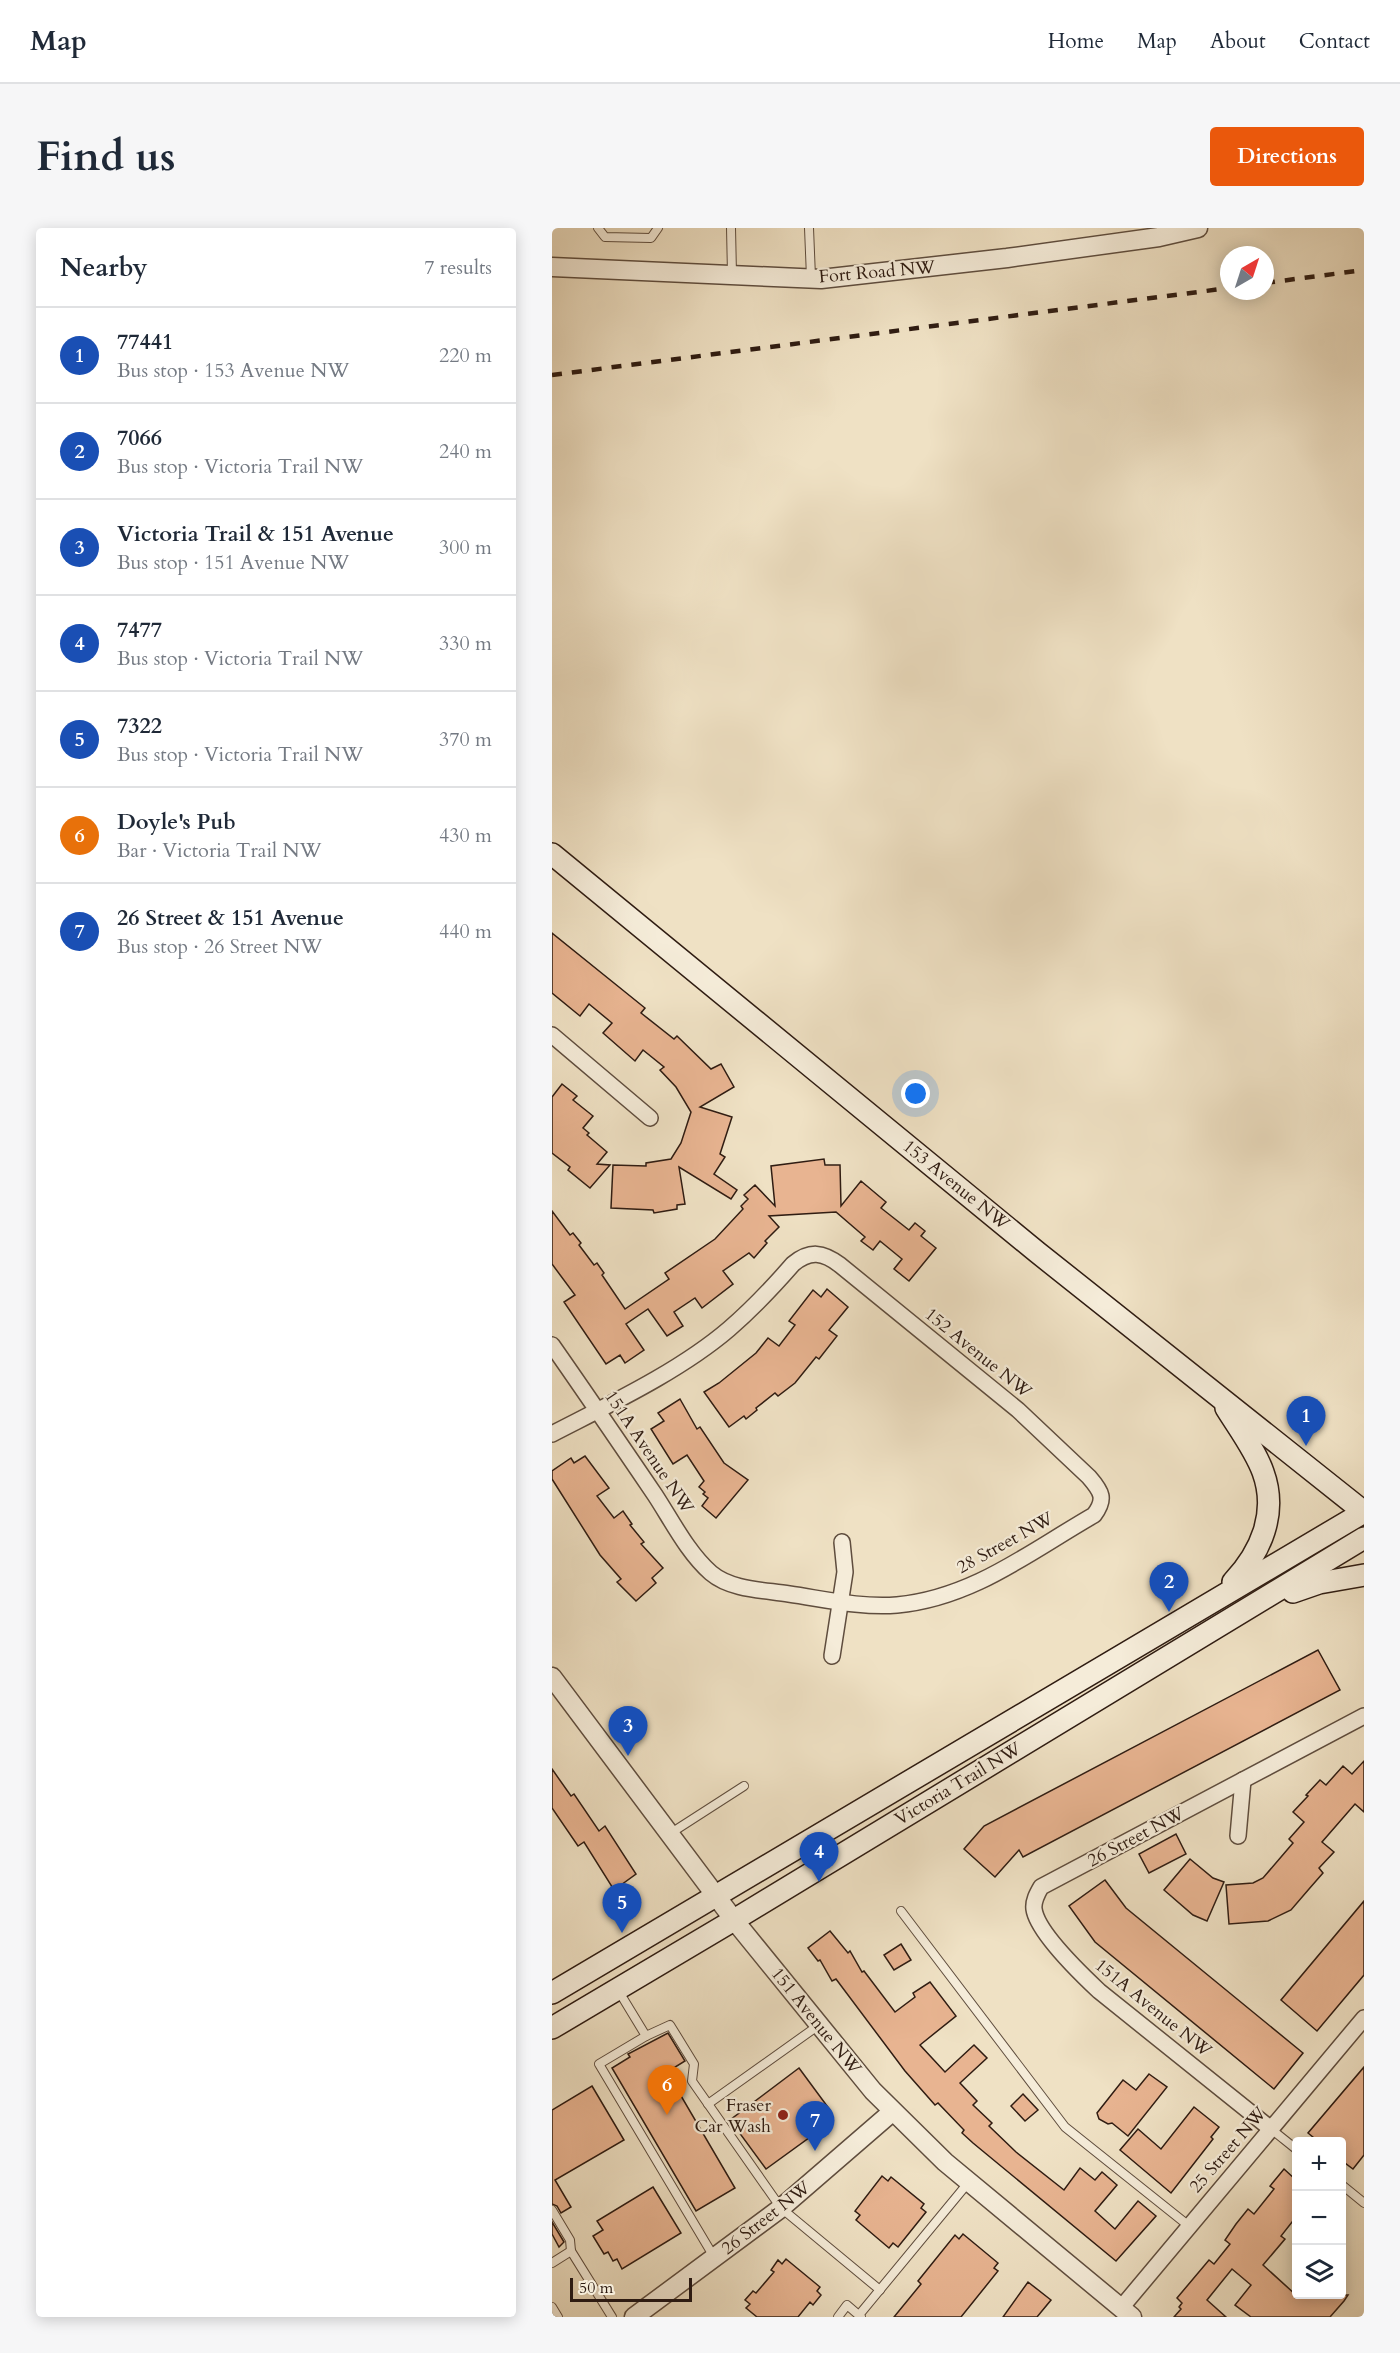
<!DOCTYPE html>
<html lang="en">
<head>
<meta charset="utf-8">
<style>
	body { margin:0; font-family:Cardo,serif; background:#f6f6f7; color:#1f2937 }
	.controls { position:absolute; right:18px; bottom:18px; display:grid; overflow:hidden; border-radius:6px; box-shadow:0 3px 15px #0003 }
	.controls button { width:54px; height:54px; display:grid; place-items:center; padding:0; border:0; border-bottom:2px solid #e0e1e3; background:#fff; color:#1f2937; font:30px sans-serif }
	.compass { position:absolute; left:668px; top:18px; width:54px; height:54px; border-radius:50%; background:#fff; box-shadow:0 3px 15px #0003; rotate:39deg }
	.scale { position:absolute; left:18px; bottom:15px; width:122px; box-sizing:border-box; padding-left:6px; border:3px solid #2f1c12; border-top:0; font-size:16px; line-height:21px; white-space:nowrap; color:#2f1c12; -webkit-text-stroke:4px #f5ecd9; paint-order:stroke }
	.you { position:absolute; left:364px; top:866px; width:21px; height:21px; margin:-15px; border:4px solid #fff; border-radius:50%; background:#1a73e8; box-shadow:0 0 0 9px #1a73e833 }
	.badge { display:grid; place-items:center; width:39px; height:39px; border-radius:50%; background:#ea580c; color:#fff; font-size:20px; font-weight:700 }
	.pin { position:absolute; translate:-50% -50px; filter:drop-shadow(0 2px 3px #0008) }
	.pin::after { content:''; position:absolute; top:32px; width:21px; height:18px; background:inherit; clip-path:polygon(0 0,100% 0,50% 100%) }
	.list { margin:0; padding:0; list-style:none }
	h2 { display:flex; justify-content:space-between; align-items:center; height:78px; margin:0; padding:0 24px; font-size:26px }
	h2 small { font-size:20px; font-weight:400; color:#747a83 }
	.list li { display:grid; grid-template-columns:39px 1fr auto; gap:18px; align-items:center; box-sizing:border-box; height:96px; padding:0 24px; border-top:2px solid #e0e1e3 }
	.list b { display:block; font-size:22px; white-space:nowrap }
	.list p { margin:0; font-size:20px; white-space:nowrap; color:#747a83 }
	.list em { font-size:20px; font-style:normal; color:#747a83 }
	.icon { flex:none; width:33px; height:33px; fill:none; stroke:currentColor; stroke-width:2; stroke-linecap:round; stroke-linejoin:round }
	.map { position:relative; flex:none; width:812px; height:2089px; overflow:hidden; border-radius:6px }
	header { display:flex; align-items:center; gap:36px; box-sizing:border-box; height:84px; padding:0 30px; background:#fff; border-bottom:2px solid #e0e1e3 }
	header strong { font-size:28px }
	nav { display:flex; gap:33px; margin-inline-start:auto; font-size:21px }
	.intro { display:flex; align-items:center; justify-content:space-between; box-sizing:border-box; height:144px; padding:0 36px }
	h1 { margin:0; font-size:42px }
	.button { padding:15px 27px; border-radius:6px; background:#ea580c; color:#fff; font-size:21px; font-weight:700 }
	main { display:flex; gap:36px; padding:0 36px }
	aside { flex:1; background:#fff; border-radius:6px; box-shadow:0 3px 15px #0003 }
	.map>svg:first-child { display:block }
</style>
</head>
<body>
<header>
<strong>Map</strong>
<nav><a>Home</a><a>Map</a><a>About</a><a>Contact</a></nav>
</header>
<div class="intro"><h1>Find us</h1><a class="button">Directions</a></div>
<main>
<aside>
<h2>Nearby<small>7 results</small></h2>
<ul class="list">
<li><span class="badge" style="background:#1a4fb4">1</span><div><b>77441</b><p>Bus stop · 153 Avenue NW</p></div><em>220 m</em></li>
<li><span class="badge" style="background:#1a4fb4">2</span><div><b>7066</b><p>Bus stop · Victoria Trail NW</p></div><em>240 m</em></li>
<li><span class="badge" style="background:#1a4fb4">3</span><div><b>Victoria Trail &amp; 151 Avenue</b><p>Bus stop · 151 Avenue NW</p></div><em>300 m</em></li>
<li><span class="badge" style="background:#1a4fb4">4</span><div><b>7477</b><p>Bus stop · Victoria Trail NW</p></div><em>330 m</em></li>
<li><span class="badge" style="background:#1a4fb4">5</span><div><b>7322</b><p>Bus stop · Victoria Trail NW</p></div><em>370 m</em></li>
<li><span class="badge" style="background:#e8710a">6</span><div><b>Doyle's Pub</b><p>Bar · Victoria Trail NW</p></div><em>430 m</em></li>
<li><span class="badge" style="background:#1a4fb4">7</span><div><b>26 Street &amp; 151 Avenue</b><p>Bus stop · 26 Street NW</p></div><em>440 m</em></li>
</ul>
</aside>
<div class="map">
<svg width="812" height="2089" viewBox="0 0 812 2089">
	<rect width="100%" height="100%" fill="#efe1c4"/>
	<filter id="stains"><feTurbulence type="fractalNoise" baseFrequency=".00333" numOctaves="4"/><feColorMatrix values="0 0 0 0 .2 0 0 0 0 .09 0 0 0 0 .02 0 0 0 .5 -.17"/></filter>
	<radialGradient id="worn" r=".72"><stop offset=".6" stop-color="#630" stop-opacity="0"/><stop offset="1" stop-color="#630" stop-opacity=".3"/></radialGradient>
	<!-- building -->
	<g fill="#e8b491" stroke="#2f1c12" stroke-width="1.5">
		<polygon points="0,705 93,780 89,785 122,811 125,808 159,841 169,836 182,859 148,879 180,889 168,926 173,929 162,946 185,962 179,971 127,939 133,976 125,977 125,981 102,985 101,982 59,980 61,937 94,938 94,935 119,931 129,915 139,884 124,859 108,842 112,839 91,822 83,833 51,805 60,795 37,776 28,788 0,765"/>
		<polygon points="10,856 25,868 21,872 41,888 31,900 37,905 35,907 55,924 45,936 58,937 38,960 16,942 18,939 0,925 0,869"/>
		<polygon points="272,931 273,937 288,937 289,978 309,953 334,974 329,980 357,1002 363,995 373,1003 369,1008 384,1020 357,1053 342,1041 350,1031 328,1013 321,1022 309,1013 313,1009 284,984 217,988 227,999 213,1013 215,1015 202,1030 197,1025 171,1043 181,1056 150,1080 143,1070 122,1084 131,1098 115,1108 96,1081 74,1096 92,1122 73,1135 68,1127 54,1136 12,1074 23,1067 0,1036 0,983 18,1007 21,1005 29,1015 27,1017 42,1037 45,1035 52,1045 50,1047 73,1081 117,1051 113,1045 163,1011 191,981 189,978 196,971 192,967 203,957 223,978 219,938"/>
		<polygon points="275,1061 296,1079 277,1102 285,1108 267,1131 264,1129 243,1155 226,1168 223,1165 204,1180 205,1182 194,1191 192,1188 177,1199 152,1164 167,1155 204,1125 216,1110 227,1118 243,1097 237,1093 261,1062 269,1069"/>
		<polygon points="128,1171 145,1201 148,1199 172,1235 196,1252 164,1290 150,1278 156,1270 151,1266 153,1264 147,1259 152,1253 135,1227 121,1236 99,1201 112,1193 106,1185"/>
		<polygon points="33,1228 57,1260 45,1268 62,1290 71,1283 80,1296 78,1297 92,1314 89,1316 111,1340 100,1350 104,1355 84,1373 65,1354 69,1351 48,1327 0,1251 0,1243 19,1230 22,1235"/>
		<polygon points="766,1422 788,1462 471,1629 467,1622 443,1649 412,1621 432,1598"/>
		<polygon points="812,1533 812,1584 803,1576 770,1614 782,1624 767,1640 771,1645 757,1661 739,1682 716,1693 677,1696 674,1657 701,1655 711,1650 741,1615 737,1611 752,1594 741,1584 756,1568 754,1567 768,1552 774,1557 791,1538 800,1546"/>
		<polygon points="0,1541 19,1568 22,1566 47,1603 53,1598 84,1646 62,1662 32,1614 26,1618 0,1580"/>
		<polygon points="624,1606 634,1626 597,1645 587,1626"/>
		<polygon points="638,1631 661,1650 672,1654 655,1693 641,1687 612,1662"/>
		<polygon points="553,1652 574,1680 751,1825 722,1861 543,1714 517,1678"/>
		<polygon points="812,1673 812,1747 765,1803 729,1772"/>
		<polygon points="278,1703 296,1725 298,1723 310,1744 312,1743 343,1784 363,1769 361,1765 378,1754 404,1788 368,1817 393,1844 422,1817 435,1830 408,1855 425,1873 421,1877 440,1895 437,1898 464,1924 512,1962 528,1940 543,1952 550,1944 565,1957 543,1983 563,2001 586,1973 604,1988 564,2033 421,1915 410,1905 412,1902 386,1875 383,1877 353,1843 284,1751 280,1753 268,1732 266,1733 256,1720"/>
		<polygon points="349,1716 359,1732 342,1742 332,1727"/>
		<polygon points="116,1805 133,1833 115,1844 183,1960 144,1983 60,1840 78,1829 76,1826"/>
		<polygon points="812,1839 812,1927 801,1941 789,1932 789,1914 767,1914 756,1905"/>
		<polygon points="247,1840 278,1882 276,1896 214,1941 178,1892"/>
		<polygon points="597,1846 615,1859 576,1908 560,1895 556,1896 547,1891 545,1885 571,1852 584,1862"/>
		<polygon points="40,1858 72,1912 3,1952 19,1979 9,1985 5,1978 0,1976 0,1882"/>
		<polygon points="471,1866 486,1882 473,1893 459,1878"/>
		<polygon points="642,1879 667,1899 659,1909 661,1911 619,1965 568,1922 586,1901 609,1921"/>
		<polygon points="732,1941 744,1952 744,1989 729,2008 733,2011 711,2037 744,2067 796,2067 792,2073 778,2089 699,2089 683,2077 699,2057 680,2041 655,2072 674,2089 622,2089 629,2081 627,2079 630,2075 625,2070 657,2032 662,2036 678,2016 673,2012 684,1996 696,1981 702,1986 722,1961 718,1958"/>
		<polygon points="330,1948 336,1953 339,1949 372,1976 369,1980 374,1984 346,2019 341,2015 337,2020 304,1992 308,1987 303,1983"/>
		<polygon points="101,1959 129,2005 70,2041 65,2031 61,2033 56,2024 52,2026 41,2008 51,2002 45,1993"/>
		<polygon points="0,1994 12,2014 7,2019 0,2006"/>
		<polygon points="411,2006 446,2035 442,2040 446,2043 409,2089 342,2089 369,2056 366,2053 403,2007 407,2011"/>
		<polygon points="234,2031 268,2059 265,2063 269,2067 261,2077 258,2074 246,2089 205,2089 194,2080 198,2076 193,2072 201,2063 204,2065 222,2044 219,2042 226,2032 230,2036"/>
		<polygon points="476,2054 499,2072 485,2089 451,2089"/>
	</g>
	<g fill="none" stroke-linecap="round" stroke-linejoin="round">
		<!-- service casing -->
		<g stroke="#5f4d3e" stroke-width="10">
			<g id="service">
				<polyline points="46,0 53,9 99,10 106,0"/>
				<polyline points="179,0 180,46"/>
				<polyline points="257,0 259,49"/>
				<polyline points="119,1605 192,1558"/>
				<polyline points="349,1683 513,1899 637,1998"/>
				<polyline points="66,1762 94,1808 118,1797 142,1836 140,1853 229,1980 328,2062"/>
				<polyline points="94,1808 47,1836 162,2029"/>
				<polyline points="156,1876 267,1797"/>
				<polyline points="719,1901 744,1921"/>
				<polyline points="790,1957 812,1975"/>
				<polyline points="0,1982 18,2012 19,2023"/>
				<polyline points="0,2035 19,2023 60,2089"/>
				<polyline points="0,2079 6,2089"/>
				<polyline points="307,2087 416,1955"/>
				<polyline points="286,2089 295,2077 309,2089"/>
			</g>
		</g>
		<!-- minor casing -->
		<g stroke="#5f4d3e" stroke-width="18">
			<g id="minor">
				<polyline points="0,807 98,890"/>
				<path d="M0 1117C35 1167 69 1217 103 1267 120 1293 136 1325 159 1345 179 1362 212 1362 237 1366 272 1371 309 1380 345 1377 421 1370 479 1323 542 1287 554 1271 550 1264 537 1249L466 1182 288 1037C271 1024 258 1022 241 1036 221 1059 200 1081 177 1101 128 1143 58 1176 0 1206"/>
				<polyline points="280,1428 293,1344 290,1314"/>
				<polyline points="686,1608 691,1552"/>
				<path d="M719 1901 547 1763C530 1747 485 1704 482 1681 481 1673 485 1666 489 1659L812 1488"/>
				<polyline points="569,2080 812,1790"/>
			</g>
		</g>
		<!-- tertiary casing -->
		<g stroke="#5f4d3e" stroke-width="21">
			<g id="tertiary">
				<polyline points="0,39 269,51 455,30 607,9 646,0"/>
				<polyline points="0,1449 182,1692 321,1863 393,1934 580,2089"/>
				<polyline points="82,2089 229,1980 340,1884"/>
			</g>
		</g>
		<!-- secondary casing -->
		<g stroke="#2f1c12" stroke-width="24">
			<g id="secondary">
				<polyline points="0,626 485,1024 812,1284"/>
				<path d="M674 1180C687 1201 703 1222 711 1244 726 1285 709 1324 681 1354"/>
				<polyline points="741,1364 767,1355 812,1347"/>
				<polyline points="0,1765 812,1284"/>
				<polyline points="0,1800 182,1692 812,1310"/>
			</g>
		</g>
		<!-- service -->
		<use href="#service" stroke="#f5ecd9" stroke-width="8"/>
		<!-- minor -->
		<use href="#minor" stroke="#f5ecd9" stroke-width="15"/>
		<!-- tertiary -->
		<use href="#tertiary" stroke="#f5ecd9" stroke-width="18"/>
		<!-- secondary -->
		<use href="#secondary" stroke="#f5ecd9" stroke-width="21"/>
		<!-- rail -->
		<g stroke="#2f1c12" stroke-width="4.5" stroke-dasharray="10 10" stroke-linecap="butt">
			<polyline points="713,55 812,42"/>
			<polyline points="0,147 677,60"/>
		</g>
	</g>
	<!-- markers -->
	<circle fill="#8f2418" stroke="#f5ecd9" stroke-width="2" cx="231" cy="1887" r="6"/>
	<g text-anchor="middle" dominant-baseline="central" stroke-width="4.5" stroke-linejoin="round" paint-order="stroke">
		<!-- street labels -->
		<g font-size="18" fill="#2f1c12" stroke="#f5ecd9">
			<text transform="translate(325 44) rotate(-5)">Fort Road NW</text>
			<text transform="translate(404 957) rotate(39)">153 Avenue NW</text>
			<text transform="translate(426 1125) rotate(39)">152 Avenue NW</text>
			<text transform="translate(97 1224) rotate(56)">151A Avenue NW</text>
			<text transform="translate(453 1315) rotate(-29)">28 Street NW</text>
			<text transform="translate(406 1556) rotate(-31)">Victoria Trail NW</text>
			<text transform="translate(584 1609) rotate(-28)">26 Street NW</text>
			<text transform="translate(601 1780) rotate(39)">151A Avenue NW</text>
			<text transform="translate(264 1793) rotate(51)">151 Avenue NW</text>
			<text transform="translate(676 1922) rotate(-49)">25 Street NW</text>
			<text transform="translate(214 1990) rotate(-38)">26 Street NW</text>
		</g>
		<!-- poi labels -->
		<g font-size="18" fill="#2f1c12" stroke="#f5ecd9" text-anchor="end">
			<text x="219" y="1877">Fraser<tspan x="219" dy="21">Car Wash</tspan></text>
		</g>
	</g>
	<rect width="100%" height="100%" filter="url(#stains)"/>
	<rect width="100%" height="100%" fill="url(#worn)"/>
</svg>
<div class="controls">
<button>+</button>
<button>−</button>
<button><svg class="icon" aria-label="layers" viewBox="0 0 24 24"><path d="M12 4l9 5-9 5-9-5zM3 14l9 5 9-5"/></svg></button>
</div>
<svg class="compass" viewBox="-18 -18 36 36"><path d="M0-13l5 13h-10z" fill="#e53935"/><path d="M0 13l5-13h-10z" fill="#747a83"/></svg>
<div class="scale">50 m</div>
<div class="you"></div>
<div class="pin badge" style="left:754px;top:1218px;background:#1a4fb4">1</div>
<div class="pin badge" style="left:617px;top:1384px;background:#1a4fb4">2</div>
<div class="pin badge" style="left:76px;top:1528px;background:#1a4fb4">3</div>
<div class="pin badge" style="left:267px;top:1654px;background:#1a4fb4">4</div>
<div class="pin badge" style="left:70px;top:1705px;background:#1a4fb4">5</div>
<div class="pin badge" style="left:115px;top:1887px;background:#e8710a">6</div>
<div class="pin badge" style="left:263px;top:1923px;background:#1a4fb4">7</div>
</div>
</main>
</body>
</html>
